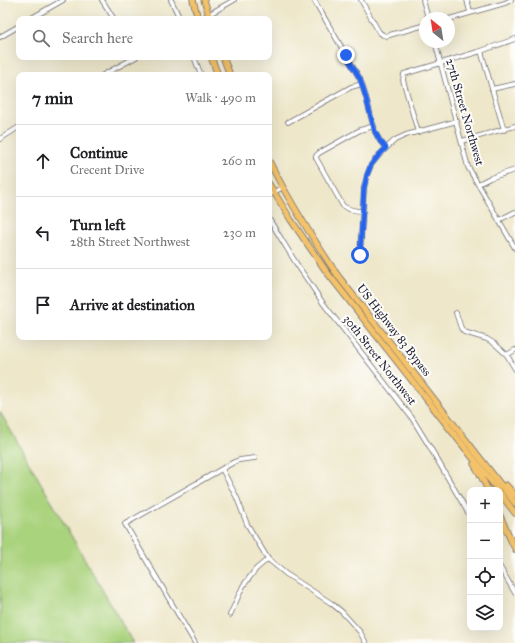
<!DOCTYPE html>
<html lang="en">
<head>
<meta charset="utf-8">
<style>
	body { margin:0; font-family:"IM FELL Great Primer",serif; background:#f6f6f6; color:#202124 }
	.controls { position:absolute; right:12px; bottom:12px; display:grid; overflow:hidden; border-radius:8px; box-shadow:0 4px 16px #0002 }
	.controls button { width:36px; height:36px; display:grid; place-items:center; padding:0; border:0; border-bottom:1px solid #e0e0e0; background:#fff; color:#202124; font:20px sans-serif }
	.compass { position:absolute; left:419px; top:12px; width:36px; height:36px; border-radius:50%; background:#fff; box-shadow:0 4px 16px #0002; rotate:330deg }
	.stop { position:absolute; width:12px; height:12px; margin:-9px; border:3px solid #2563eb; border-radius:50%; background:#fff }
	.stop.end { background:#2563eb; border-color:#fff; box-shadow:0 1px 4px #0008 }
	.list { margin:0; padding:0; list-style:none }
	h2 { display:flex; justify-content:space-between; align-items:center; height:52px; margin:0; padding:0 16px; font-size:17px }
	h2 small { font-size:13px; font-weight:400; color:#757577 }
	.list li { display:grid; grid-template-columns:26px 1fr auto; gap:12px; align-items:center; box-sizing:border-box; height:72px; padding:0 16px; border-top:1px solid #e0e0e0 }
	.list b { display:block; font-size:15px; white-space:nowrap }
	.list p { margin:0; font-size:13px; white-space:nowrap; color:#757577 }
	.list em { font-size:13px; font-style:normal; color:#757577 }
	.icon { flex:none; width:22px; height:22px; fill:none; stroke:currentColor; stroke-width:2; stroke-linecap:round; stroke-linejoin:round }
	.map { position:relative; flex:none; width:515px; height:643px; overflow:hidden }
	.search { position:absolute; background:#fff; box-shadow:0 4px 16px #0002; left:16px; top:16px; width:256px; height:44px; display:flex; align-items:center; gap:10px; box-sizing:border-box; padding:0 14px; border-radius:8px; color:#757577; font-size:15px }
	.panel { position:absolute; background:#fff; box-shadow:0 4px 16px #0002; left:16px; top:72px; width:256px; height:268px; border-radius:8px }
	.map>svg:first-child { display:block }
</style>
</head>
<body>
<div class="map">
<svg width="515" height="643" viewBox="0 0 515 643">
	<rect width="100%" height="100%" fill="#fdfcf7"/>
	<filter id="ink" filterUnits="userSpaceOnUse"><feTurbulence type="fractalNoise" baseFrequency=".025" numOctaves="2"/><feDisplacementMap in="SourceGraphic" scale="8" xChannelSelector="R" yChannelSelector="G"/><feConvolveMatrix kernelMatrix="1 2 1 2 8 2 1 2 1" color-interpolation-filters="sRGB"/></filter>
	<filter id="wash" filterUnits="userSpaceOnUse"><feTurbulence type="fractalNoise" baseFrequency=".012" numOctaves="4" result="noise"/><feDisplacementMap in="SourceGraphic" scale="16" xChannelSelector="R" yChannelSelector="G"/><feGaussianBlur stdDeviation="0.9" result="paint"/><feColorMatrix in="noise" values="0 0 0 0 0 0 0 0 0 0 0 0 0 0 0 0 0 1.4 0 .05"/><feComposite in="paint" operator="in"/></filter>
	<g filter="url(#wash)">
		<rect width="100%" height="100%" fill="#eee7ca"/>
		<!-- green -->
		<polygon fill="#aad37e" stroke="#667a5c" points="0,412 133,643 0,643"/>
	</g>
	<g filter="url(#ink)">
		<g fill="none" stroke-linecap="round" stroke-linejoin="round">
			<!-- minor casing -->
			<g stroke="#69676d" stroke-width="5.5">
				<g id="minor">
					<polyline points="102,0 114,19"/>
					<polyline points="171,0 180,19"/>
					<polyline points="314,0 360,79 366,97 375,132 380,141 386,148"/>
					<polyline points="361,0 379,32 383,35 386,36 425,25"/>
					<polyline points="423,0 428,18"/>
					<polyline points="467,0 470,12"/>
					<polyline points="30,19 63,0"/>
					<polyline points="201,19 234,0"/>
					<polyline points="449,19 505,3 511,0"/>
					<polyline points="0,37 19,26"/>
					<polyline points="435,42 468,167 515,248"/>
					<polyline points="481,51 504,130"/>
					<polyline points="194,57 201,75"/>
					<polyline points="103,75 136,57"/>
					<polyline points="492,89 515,84"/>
					<polyline points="288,122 351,87 362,84"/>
					<polyline points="418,132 403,80 404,74 481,51 515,39"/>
					<polyline points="0,139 19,127"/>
					<polyline points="462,141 515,126"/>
					<polyline points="478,184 490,178 515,170"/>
					<polyline points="269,195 283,187"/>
					<path d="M363 211C355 211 349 210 343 206L316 158V156L319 153 360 130 374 126"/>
					<polyline points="269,219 296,263 323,303 412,418 431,449 470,516"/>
					<polyline points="499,220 515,212"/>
					<polyline points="360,255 364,188 367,175 371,165 379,155 395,140 406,135 457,121"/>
					<polyline points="456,313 461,328 464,332 487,339 495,344 507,355"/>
					<polyline points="515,350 507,355 515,369"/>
					<polyline points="222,469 237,498 247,524 268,559 286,574 331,603 342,612 360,632 366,643"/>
					<polyline points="500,567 515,593"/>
					<polyline points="230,615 243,586 256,569 268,559"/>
					<polyline points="195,643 125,524 234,462 239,460 255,458"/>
				</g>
			</g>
			<!-- highway casing -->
			<g stroke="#69676d" stroke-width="7">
				<g id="highway">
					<polyline points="193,0 198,19"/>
					<polyline points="204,0 210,19"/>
					<polyline points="211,57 218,75"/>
					<polyline points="223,57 230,75"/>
					<path d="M269 161C289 201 313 239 338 276L515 503"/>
					<polyline points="269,184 291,220 326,271 498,490"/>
					<polyline points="474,464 480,474 488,490"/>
					<polyline points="506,485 515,495"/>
					<polyline points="500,493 515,513"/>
					<polyline points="500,516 515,549"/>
				</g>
			</g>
			<!-- minor -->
			<use href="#minor" stroke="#fff" stroke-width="4"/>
			<!-- highway -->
			<use href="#highway" stroke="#f3c26a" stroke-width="5.5"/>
		</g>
	</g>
	<g fill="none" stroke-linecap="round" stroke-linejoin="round" filter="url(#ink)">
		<!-- route -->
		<polyline stroke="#2563eb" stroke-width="5" points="346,55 360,79 366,98 375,132 380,141 386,148 379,155 371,165 367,175 364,188 360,255"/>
	</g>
	<g text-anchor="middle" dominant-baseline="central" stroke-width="4" stroke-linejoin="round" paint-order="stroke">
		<!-- street labels -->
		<g font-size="12" fill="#22223b" stroke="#fdfcf7">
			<text transform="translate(465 112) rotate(74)">27th Street Northwest</text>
			<text transform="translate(394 330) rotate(52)">US Highway 83 Bypass</text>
			<text transform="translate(380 360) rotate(52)">30th Street Northwest</text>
		</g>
	</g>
</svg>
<div class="controls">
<button>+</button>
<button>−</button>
<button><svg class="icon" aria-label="locate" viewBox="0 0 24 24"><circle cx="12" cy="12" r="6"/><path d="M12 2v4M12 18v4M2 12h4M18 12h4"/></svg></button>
<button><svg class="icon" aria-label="layers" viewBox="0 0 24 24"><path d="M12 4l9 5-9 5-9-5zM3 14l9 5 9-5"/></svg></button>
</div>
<svg class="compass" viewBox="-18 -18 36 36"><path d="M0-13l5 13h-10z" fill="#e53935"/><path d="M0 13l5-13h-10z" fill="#757577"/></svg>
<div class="stop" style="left:360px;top:255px"></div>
<div class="stop end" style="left:346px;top:55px"></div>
<div class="search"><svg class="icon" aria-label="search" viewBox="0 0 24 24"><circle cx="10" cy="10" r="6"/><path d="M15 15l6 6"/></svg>Search here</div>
<section class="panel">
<h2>7 min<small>Walk · 490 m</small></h2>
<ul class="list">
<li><svg class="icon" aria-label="ahead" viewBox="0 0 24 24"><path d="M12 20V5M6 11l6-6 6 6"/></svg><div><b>Continue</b><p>Crecent Drive</p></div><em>260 m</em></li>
<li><svg class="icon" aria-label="left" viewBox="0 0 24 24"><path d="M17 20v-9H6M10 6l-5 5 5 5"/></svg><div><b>Turn left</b><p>28th Street Northwest</p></div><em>230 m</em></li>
<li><svg class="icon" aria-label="arrive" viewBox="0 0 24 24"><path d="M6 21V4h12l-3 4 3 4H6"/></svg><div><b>Arrive at destination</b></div></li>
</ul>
</section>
</div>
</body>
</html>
